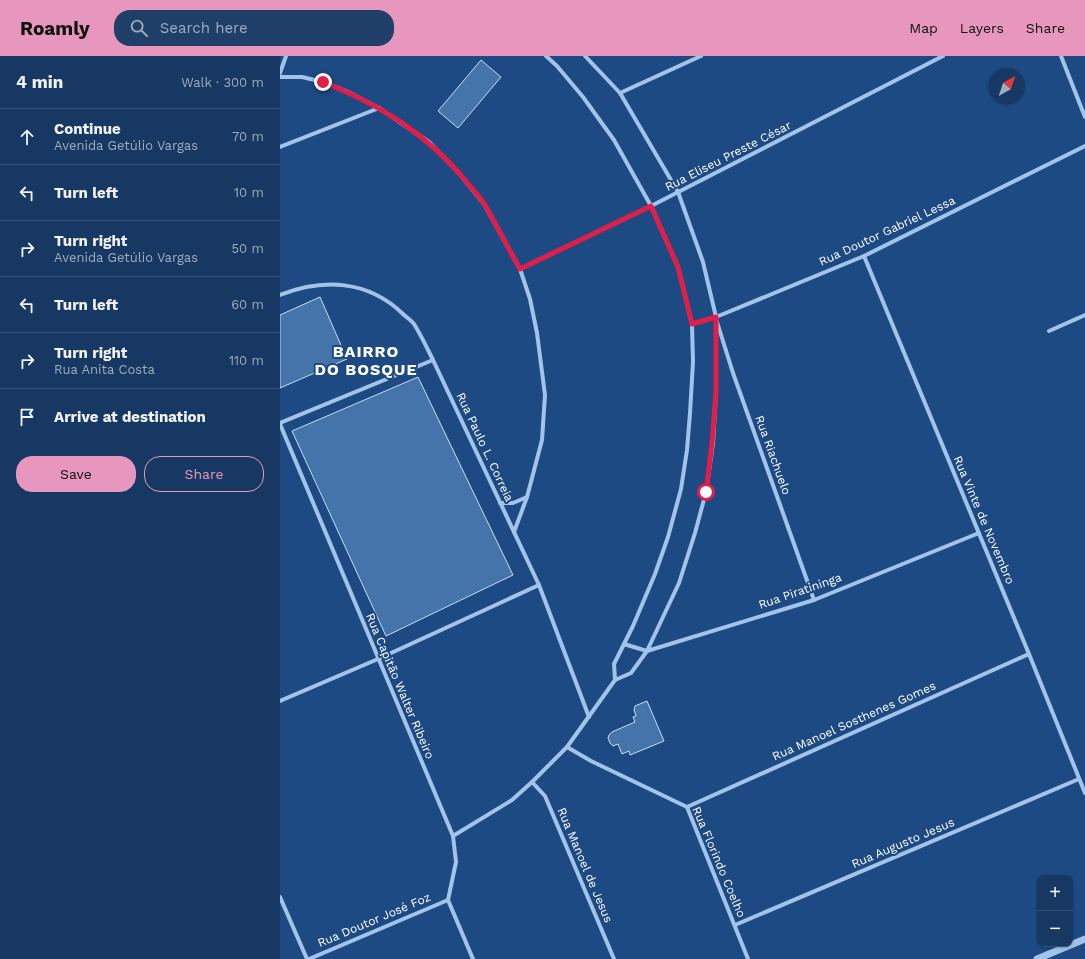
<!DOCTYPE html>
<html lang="en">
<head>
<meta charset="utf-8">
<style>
	body { margin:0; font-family:"Work Sans",sans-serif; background:#1f3f68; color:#f1f3f6 }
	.controls { position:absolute; right:12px; bottom:12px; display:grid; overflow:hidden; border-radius:8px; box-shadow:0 1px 3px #0004 }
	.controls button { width:36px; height:36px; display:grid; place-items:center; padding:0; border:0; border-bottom:1px solid #355277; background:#163862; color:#f1f3f6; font:20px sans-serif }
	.compass { position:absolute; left:709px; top:12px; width:36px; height:36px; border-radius:50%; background:#163862; box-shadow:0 1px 3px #0004; rotate:40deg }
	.stop { position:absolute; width:12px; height:12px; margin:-9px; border:3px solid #e11d48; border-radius:50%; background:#fff }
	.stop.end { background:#e11d48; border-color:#fff; box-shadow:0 1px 4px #0008 }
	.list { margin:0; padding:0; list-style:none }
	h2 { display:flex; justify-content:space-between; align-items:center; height:52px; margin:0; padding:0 16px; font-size:17px }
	h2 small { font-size:13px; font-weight:400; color:#9eacbe }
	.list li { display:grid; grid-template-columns:26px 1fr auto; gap:12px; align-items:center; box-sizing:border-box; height:56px; padding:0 16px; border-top:1px solid #355277 }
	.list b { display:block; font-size:15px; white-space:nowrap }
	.list p { margin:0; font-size:13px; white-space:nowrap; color:#9eacbe }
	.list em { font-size:13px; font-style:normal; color:#9eacbe }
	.actions { display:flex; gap:8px; padding:12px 16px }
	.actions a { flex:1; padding:9px 0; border:1px solid #e797bd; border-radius:16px; text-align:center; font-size:14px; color:#e797bd }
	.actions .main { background:#e797bd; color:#111 }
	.icon { flex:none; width:22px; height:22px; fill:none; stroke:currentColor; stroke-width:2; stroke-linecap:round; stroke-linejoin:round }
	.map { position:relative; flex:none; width:805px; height:903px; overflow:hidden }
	header { display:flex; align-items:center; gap:24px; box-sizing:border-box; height:56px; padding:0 20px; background:#e797bd; color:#111 }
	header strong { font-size:19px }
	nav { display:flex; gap:22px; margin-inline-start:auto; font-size:14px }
	.search { width:280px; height:36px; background:#1f3f68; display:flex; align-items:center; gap:10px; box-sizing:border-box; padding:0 14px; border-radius:16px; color:#9eacbe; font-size:15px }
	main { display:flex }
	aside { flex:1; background:#163862 }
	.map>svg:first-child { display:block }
</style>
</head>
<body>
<header>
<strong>Roamly</strong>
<div class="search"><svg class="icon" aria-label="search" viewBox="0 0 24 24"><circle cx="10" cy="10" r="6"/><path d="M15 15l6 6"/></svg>Search here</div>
<nav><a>Map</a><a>Layers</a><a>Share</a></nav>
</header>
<main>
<aside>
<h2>4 min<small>Walk · 300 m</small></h2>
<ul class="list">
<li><svg class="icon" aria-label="ahead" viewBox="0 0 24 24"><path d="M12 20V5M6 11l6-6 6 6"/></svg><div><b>Continue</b><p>Avenida Getúlio Vargas</p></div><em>70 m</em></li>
<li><svg class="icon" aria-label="left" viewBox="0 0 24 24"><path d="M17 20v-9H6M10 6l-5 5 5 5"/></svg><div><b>Turn left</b></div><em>10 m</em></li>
<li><svg class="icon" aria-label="right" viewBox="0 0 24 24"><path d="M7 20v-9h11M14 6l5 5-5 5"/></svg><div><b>Turn right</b><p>Avenida Getúlio Vargas</p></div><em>50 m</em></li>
<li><svg class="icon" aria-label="left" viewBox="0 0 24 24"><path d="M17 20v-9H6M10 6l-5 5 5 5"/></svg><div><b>Turn left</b></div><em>60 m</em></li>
<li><svg class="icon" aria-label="right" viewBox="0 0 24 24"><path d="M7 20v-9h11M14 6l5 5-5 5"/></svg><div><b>Turn right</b><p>Rua Anita Costa</p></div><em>110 m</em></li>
<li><svg class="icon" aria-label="arrive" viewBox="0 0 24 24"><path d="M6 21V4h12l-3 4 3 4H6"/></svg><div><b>Arrive at destination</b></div></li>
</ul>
<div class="actions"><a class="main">Save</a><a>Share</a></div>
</aside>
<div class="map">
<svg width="805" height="903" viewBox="0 0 805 903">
	<rect width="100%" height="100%" fill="#1d4a82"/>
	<!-- building -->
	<g fill="#4574ab" stroke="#c7ddf7">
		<polygon points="201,4 221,21 178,72 158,55"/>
		<polygon points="40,241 67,303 0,332 0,259"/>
		<polygon points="138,321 233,519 106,580 12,375"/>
		<polygon points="367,645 384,685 350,699 349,695 342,698 338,688 333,690 330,687 328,682 329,679 332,676 355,666 353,661 356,660 354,654 355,650"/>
	</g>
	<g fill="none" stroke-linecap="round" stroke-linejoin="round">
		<!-- minor -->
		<g stroke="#a3c4ea" stroke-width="4">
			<polyline points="266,0 277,10 303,41 334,84 371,150 398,211 412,268 413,306 410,357 407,394 401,433 388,481 375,518 353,570 334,608 335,624"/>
			<polyline points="781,0 805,61"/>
			<polyline points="0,17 6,0"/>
			<polyline points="0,21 22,21 43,26 66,35 99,52 149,86 178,116 204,148 240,213 250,243 257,277 265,339 262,384 247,441 234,476"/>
			<polyline points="340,37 421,0"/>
			<polyline points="0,91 99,52"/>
			<polyline points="584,200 749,598 805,737"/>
			<polyline points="240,213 371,150 663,0"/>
			<path d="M0 239C43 222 88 224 123 258 126 261 131 264 134 268 141 279 147 292 153 304L259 529 309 661"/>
			<polyline points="437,266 453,317 534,544"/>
			<polyline points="412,268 436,261 584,200 805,90"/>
			<polyline points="769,275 805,259"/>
			<polyline points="0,367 153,304"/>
			<polyline points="0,368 173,780 176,806 168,844 193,903"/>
			<polyline points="220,447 233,447 247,441"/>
			<polyline points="344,588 367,595 534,544 699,477"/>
			<polyline points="0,645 98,603 259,529"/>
			<polyline points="287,691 311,705 407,751 468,903"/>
			<polyline points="252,726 265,740 334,903"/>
			<polyline points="407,751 749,598"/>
			<polyline points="173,780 232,744 252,726 287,691 335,624 351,617 367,595 399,527 415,477 426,436 433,387 436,336 436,261 423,206 398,136 340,37 305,0"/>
			<polyline points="0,841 27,903"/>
			<polyline points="455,869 799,723"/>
			<polyline points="29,903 168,844"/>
		</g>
		<!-- tertiary -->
		<polyline stroke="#a3c4ea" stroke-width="7" points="757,903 805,883"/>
	</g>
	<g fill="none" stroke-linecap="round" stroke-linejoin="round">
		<!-- route -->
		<path stroke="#e11d48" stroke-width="5" d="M43 26C99 48 147 78 186 125 192 133 200 141 205 149 217 170 228 192 240 213L371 150 398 211 412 268 436 261V336L432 387 426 436"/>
	</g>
	<g text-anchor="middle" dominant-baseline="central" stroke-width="4" stroke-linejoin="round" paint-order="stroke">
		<!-- street labels -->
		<g font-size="12" fill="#fff" stroke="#1d4a82">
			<text transform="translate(448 100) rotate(-27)">Rua Eliseu Preste César</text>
			<text transform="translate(607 175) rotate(-25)">Rua Doutor Gabriel Lessa</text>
			<text transform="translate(205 391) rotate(65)">Rua Paulo L. Correia</text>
			<text transform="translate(493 399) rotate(70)">Rua Riachuelo</text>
			<text transform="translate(704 464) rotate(67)">Rua Vinte de Novembro</text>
			<text transform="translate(520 535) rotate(-19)">Rua Piratininga</text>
			<text transform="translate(120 630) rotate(67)">Rua Capitão Walter Ribeiro</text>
			<text transform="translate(574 665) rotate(-24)">Rua Manoel Sosthenes Gomes</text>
			<text transform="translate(623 787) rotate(-23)">Rua Augusto Jesus</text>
			<text transform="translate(439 806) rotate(67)">Rua Florindo Coelho</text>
			<text transform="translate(305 809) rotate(67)">Rua Manoel de Jesus</text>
			<text transform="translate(94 864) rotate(-23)">Rua Doutor José Foz</text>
		</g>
		<!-- district labels -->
		<g font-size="16" font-weight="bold" letter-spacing="1" fill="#fff" stroke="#1d4a82">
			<text x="86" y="295">BAIRRO<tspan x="86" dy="18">DO BOSQUE</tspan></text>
		</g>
	</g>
</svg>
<div class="controls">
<button>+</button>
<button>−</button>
</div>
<svg class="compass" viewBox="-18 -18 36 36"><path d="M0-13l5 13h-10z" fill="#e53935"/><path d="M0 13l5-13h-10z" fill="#9eacbe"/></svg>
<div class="stop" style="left:426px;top:436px"></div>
<div class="stop end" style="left:43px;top:26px"></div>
</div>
</main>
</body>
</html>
